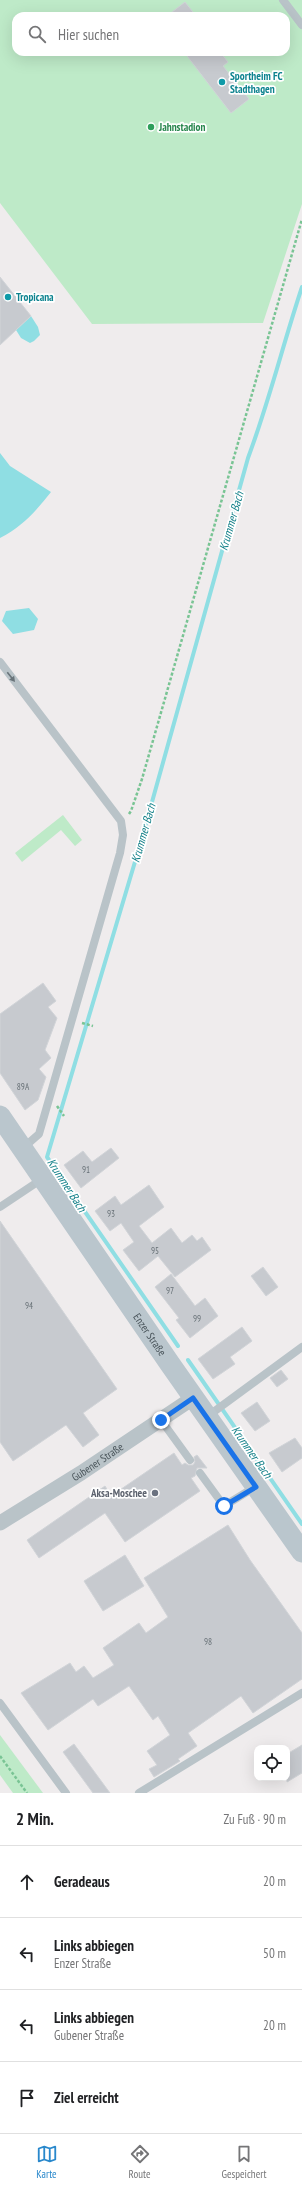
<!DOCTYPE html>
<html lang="de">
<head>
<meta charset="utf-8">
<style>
	body { margin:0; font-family:"PT Sans Narrow",sans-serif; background:#f6f6f6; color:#202124 }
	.controls { position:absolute; right:12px; bottom:12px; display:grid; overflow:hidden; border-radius:8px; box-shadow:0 4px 16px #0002 }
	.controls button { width:36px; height:36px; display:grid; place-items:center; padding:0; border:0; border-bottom:1px solid #e0e0e0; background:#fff; color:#202124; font:20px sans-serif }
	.stop { position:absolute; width:12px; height:12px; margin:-9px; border:3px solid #1a73e8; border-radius:50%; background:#fff }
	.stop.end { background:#1a73e8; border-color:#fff; box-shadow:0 1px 4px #0008 }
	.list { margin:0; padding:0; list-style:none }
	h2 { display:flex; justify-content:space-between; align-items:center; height:52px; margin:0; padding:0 16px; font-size:17px }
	h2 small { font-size:13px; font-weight:400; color:#757577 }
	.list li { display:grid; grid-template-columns:26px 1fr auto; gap:12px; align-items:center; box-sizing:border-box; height:72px; padding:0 16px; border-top:1px solid #e0e0e0 }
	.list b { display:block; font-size:15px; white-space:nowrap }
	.list p { margin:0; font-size:13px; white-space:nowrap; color:#757577 }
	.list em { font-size:13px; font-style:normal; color:#757577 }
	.icon { flex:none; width:22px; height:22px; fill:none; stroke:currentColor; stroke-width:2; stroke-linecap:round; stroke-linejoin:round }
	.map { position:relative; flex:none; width:302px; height:1793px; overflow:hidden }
	.search { position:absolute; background:#fff; box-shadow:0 4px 16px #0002; left:12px; right:12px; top:12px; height:44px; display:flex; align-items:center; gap:10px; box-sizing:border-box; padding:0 14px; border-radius:12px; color:#757577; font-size:15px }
	.sheet { height:340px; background:#fff }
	nav { display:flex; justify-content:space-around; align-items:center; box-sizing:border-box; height:56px; border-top:1px solid #e0e0e0; background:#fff; font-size:11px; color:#757577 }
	nav a { display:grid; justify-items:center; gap:2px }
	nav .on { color:#2988cc }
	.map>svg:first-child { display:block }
</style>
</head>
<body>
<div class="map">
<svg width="302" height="1793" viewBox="0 0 302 1793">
	<rect width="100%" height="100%" fill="#efeced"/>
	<!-- green -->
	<g fill="#beeac8" fill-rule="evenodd">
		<path d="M0 0H302V204L263 323 92 324 0 203ZM16 16H286V52H16Z"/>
		<polygon points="63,815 82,840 75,846 61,830 22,862 15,853"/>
		<polygon points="0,1735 43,1793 13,1793 0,1775"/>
	</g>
	<!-- water -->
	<g fill="#8fdee3">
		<polygon points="31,316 38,327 40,335 34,341 30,343 21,338 16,330"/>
		<path d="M0 453 10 466 51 492C36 511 22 527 0 538Z"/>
		<polygon points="29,608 38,619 34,630 13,634 2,621 6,611"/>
	</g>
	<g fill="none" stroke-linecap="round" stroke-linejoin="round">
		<!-- stream -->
		<g stroke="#8fdee3" stroke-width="4">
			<path d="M178 1346 47 1157 140 845 248 458C269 402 283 344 302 287"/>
			<polyline points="188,1360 302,1524"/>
		</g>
	</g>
	<!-- building -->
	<g fill="#c7cacf" stroke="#d1d4d8">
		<polygon points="185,2 196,16 167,16"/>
		<polygon points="184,52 220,52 228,62 223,66 249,99 231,113"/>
		<polygon points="0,277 31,316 0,345"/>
		<polygon points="43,983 56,1001 48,1007 57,1018 45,1050 51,1058 39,1069 46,1077 38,1100 25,1110 0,1073 0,1014"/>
		<polygon points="111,1148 119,1158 81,1188 64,1165 83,1151 92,1162"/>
		<polygon points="149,1185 164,1207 139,1226 152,1243 171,1228 182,1243 192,1235 197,1241 202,1237 211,1250 175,1277 158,1256 139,1271 123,1250 134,1242 121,1223 110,1231 95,1211 115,1196 121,1205"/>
		<polygon points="0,1221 117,1389 83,1413 99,1435 83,1447 66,1425 13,1461 0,1442"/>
		<polygon points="263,1267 278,1287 266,1296 251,1276"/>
		<polygon points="171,1274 195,1306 205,1298 218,1316 190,1338 176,1320 179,1318 155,1287"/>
		<polygon points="242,1327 252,1341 230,1357 235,1364 213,1379 198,1359"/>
		<polygon points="281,1370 288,1379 277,1387 270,1378"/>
		<polygon points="257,1402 270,1421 255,1431 241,1413"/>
		<polygon points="295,1438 302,1448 302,1458 282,1472 269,1453"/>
		<polygon points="174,1453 182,1465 185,1463 188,1465 193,1465 195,1462 194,1457 197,1455 207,1468 197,1468 195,1476 191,1478 200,1491 125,1542 105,1513 39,1558 27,1540 105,1486 111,1496"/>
		<polygon points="228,1525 250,1560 302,1633 302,1679 253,1713 241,1696 188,1733 197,1746 178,1759 180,1761 154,1777 149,1769 157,1765 147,1751 170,1735 158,1716 153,1720 129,1686 98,1706 93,1699 48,1730 21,1693 70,1663 76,1672 84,1666 93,1678 114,1665 103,1648 139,1623 146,1633 168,1617 144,1578"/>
		<polygon points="125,1555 144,1586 103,1611 84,1581"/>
		<polygon points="74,1744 110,1793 93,1793 63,1752"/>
		<polygon points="302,1745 302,1773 287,1782 287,1754"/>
	</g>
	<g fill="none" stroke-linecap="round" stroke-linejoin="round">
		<!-- path -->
		<g stroke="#79c494" stroke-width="2.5" stroke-dasharray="3 2" stroke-linecap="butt">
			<polyline points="129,814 131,811 142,779 302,219"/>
			<polyline points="82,1023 93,1026"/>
			<polyline points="57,1106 64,1116"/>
			<polyline points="0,1756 27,1793"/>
		</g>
		<!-- service -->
		<g stroke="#b9c3c8" stroke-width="8">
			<polyline points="283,0 302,25"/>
			<polyline points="0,662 121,821 123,835 120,853 39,1134 23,1148"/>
			<polyline points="0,1207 42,1179"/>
			<polyline points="208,1416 302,1347"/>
			<polyline points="161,1420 190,1460"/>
			<polyline points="200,1473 224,1506 255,1487"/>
			<polyline points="0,1703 66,1793"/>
			<polyline points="139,1793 302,1693"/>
		</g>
		<!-- minor -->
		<path stroke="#b9c3c8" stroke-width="15" id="s1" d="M0 1523 81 1473 193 1398"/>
		<!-- secondary -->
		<path stroke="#bac6cd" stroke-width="21" id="s2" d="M0 1116 170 1364 302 1552"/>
	</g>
	<!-- one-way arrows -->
	<defs><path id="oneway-solid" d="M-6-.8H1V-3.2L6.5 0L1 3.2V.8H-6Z"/></defs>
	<use fill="#69747a" href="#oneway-solid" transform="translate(11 677) rotate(52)"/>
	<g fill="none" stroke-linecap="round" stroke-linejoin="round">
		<!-- route -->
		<polyline stroke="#1a73e8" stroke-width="5" points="161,1420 193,1398 256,1487 224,1506"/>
	</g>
	<!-- markers -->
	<g fill="#0f9aa8" stroke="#fff" stroke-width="1.5">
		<circle cx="222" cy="82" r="4"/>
		<circle cx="8" cy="297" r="4"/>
	</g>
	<circle fill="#2e9e5b" stroke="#fff" stroke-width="1.5" cx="151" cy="127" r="4"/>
	<circle fill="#6b7280" stroke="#fff" stroke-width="1.5" cx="155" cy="1493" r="4"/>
	<g text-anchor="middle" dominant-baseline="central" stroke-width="3.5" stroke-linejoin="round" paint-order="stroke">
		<!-- number labels -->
		<g font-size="9" fill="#677076">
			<text x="23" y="1086">89A</text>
			<text x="86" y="1169">91</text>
			<text x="111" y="1213">93</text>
			<text x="155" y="1250">95</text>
			<text x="170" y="1290">97</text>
			<text x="29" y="1305">94</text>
			<text x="197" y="1318">99</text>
			<text x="208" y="1641">98</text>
		</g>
		<!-- culture labels -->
		<g font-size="11" font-weight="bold" fill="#0d838f" stroke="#fff" text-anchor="start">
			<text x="230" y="76">Sportheim FC<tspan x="230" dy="13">Stadthagen</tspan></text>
			<text x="16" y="297">Tropicana</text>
		</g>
		<!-- leisure labels -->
		<g font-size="11" font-weight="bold" fill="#27864d" stroke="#fff" text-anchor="start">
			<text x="159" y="127">Jahnstadion</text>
		</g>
		<!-- street labels -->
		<g font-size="11" fill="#475258" stroke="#fff">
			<text stroke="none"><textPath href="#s2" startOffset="265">Enzer Straße</textPath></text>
			<text stroke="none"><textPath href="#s1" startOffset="115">Gubener Straße</textPath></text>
		</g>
		<!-- worship labels -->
		<g font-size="11" font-weight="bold" fill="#5b616d" stroke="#fff" text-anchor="end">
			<text x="147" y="1493">Aksa-Moschee</text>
		</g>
		<!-- water labels -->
		<g font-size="12" font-style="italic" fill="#18838b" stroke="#fff">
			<text transform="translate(231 521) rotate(-74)">Krummer Bach</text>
			<text transform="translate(143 833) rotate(-74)">Krummer Bach</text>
			<text transform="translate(67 1185) rotate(57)">Krummer Bach</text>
			<text transform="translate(252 1452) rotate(55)">Krummer Bach</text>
		</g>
	</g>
</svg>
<div class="controls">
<button><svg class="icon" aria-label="locate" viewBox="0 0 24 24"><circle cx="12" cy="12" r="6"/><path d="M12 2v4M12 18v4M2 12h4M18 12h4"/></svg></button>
</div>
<div class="stop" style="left:224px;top:1506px"></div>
<div class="stop end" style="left:161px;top:1420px"></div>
<div class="search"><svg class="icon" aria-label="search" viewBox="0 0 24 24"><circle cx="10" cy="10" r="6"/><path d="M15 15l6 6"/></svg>Hier suchen</div>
</div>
<section class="sheet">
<h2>2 Min.<small>Zu Fuß · 90 m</small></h2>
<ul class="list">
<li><svg class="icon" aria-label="ahead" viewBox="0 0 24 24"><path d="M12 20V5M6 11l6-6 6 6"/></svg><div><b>Geradeaus</b></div><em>20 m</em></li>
<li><svg class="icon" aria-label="left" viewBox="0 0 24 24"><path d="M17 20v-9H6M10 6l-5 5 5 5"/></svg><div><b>Links abbiegen</b><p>Enzer Straße</p></div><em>50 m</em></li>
<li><svg class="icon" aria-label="left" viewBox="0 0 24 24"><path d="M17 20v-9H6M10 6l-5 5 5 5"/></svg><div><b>Links abbiegen</b><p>Gubener Straße</p></div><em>20 m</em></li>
<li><svg class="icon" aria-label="arrive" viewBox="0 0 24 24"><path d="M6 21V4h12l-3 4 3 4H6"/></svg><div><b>Ziel erreicht</b></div></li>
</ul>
</section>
<nav>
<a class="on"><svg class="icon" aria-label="map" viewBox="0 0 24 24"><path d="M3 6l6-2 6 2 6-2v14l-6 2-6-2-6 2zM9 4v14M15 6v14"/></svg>Karte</a>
<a><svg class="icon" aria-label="directions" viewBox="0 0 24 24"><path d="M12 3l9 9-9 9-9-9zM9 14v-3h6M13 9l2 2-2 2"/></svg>Route</a>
<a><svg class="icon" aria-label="saved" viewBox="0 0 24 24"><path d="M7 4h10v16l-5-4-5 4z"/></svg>Gespeichert</a>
</nav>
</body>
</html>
